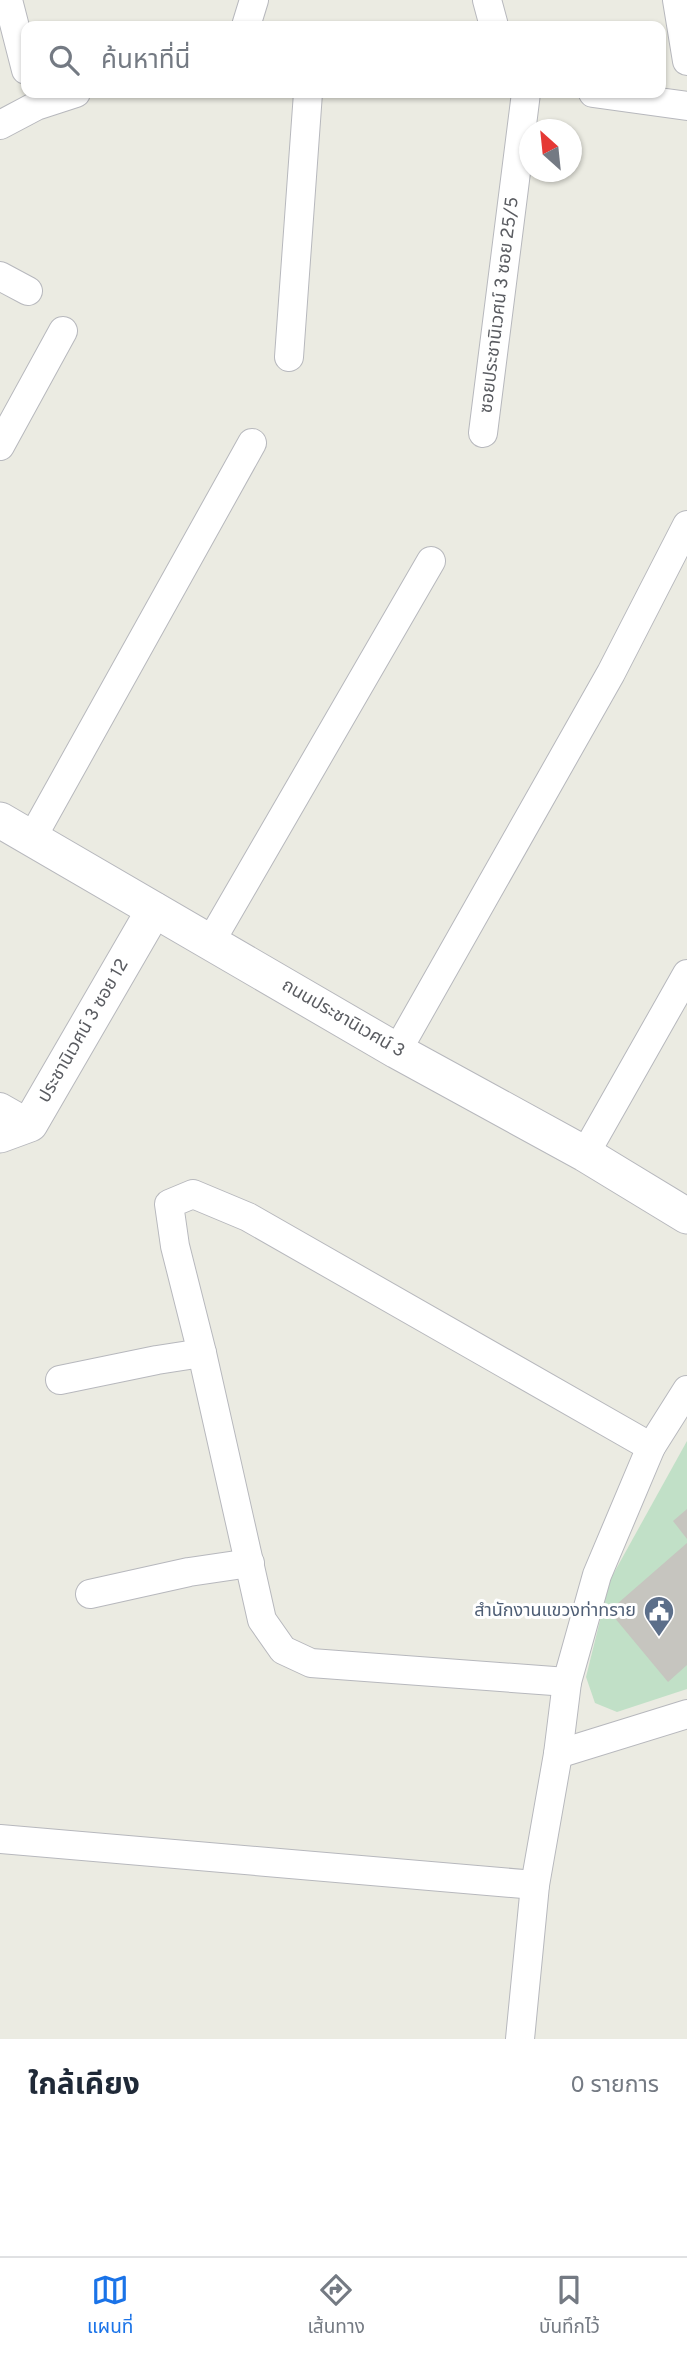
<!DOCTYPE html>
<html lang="th">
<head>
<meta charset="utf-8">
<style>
	body { margin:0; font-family:Overpass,"Noto Sans Thai",sans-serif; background:#f2f2f3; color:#1f2937 }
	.compass { position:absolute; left:519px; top:119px; width:63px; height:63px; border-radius:50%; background:#fff; box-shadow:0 2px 5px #0004; rotate:333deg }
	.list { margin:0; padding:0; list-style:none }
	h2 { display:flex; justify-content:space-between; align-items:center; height:91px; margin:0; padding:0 28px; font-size:30px }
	h2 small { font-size:23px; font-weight:400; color:#747a83 }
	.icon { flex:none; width:38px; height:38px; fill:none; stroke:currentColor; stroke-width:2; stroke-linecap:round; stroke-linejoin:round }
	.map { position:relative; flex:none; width:687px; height:2039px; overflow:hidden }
	.search { position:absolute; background:#fff; box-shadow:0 2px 5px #0004; left:21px; right:21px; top:21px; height:77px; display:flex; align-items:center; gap:18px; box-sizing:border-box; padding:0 24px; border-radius:14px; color:#747a83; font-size:26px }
	.sheet { height:217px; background:#fff }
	nav { display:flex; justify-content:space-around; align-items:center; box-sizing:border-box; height:98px; border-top:2px solid #e0e1e3; background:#fff; font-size:19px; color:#747a83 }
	nav a { display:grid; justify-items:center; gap:4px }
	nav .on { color:#1a73e8 }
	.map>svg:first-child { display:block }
</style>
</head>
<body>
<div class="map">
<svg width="687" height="2039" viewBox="0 0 687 2039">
	<rect width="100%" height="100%" fill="#ebebe2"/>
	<!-- green -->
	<polygon fill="#c1e0c7" points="687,1441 687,1689 617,1712 595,1703 586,1677 610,1580"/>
	<!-- building -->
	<g fill="#c6c5bf">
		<polygon points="687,1509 687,1539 673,1521"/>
		<polygon points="687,1543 687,1665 668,1682 609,1611"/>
	</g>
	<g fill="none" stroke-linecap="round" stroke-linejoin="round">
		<!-- minor casing -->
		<g stroke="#b7b8bd" stroke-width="30">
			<g id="minor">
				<polyline points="8,0 26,70"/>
				<polyline points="487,0 494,26"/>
				<polyline points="677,0 687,61"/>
				<polyline points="246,26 254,0"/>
				<polyline points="593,93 687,106"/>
				<polyline points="0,125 36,106 76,93"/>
				<polyline points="0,276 28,291"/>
				<polyline points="289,357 308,93"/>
				<polyline points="483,433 526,93"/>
				<polyline points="0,446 63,331"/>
				<polyline points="32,838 252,443"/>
				<polyline points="211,941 431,561"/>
				<polyline points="397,1051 611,673 687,525"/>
				<polyline points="0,1107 30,1124"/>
				<polyline points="585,1154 687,974"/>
				<polyline points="60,1380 157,1360 202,1353"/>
				<polyline points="90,1594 189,1572 250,1563"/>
				<polyline points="567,1682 311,1663 283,1650 262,1620 202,1353 175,1246 169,1204 193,1194 248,1217 651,1447"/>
				<polyline points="558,1754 687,1714"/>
				<polyline points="0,1839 535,1885"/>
				<polyline points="520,2039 535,1885 558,1754 567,1682 597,1575 651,1447 687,1390"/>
			</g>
		</g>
		<!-- tertiary casing -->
		<g stroke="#b7b8bd" stroke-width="37">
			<g id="tertiary">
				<polyline points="0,820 397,1051 585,1154 687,1216"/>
				<polyline points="0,1135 30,1124 154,910"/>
			</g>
		</g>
		<!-- minor -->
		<use href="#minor" stroke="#fff" stroke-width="28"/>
		<!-- tertiary -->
		<use href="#tertiary" stroke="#fff" stroke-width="35"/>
	</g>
	<!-- icons -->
	<defs>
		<g id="civic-pin" transform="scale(1.575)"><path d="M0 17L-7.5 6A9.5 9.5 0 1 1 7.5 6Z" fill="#5c6f8a" stroke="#fff"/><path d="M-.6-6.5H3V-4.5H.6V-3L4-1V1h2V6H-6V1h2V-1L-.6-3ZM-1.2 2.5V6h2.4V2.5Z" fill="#fff"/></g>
	</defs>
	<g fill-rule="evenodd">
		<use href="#civic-pin" x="659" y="1611"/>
	</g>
	<g text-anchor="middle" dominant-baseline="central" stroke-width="6" stroke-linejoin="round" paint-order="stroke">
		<!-- street labels -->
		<g font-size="18" fill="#5a5c61" stroke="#fff">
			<text transform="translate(500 305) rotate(-83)">ซอยประชานิเวศน์ 3 ซอย 25/5</text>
			<text transform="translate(343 1019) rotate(30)">ถนนประชานิเวศน์ 3</text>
			<text transform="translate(84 1031) rotate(-60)">ประชานิเวศน์ 3 ซอย 12</text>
		</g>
		<!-- service labels -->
		<g font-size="18" fill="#4e5e75" stroke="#fff" text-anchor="end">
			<text x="636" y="1611">สำนักงานแขวงท่าทราย</text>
		</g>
	</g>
</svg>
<svg class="compass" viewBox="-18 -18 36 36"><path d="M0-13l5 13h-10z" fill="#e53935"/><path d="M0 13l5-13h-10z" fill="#747a83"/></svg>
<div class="search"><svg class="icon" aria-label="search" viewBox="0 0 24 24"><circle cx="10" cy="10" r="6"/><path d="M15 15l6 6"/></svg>ค้นหาที่นี่</div>
</div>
<section class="sheet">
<h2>ใกล้เคียง<small>0 รายการ</small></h2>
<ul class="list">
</ul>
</section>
<nav>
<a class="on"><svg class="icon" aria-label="map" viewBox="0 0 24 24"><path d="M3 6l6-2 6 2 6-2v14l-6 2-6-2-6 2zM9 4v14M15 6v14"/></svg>แผนที่</a>
<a><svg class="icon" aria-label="directions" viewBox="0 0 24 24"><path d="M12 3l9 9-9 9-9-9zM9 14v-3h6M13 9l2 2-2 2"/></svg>เส้นทาง</a>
<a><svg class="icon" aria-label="saved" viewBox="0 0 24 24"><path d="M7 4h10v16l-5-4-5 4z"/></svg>บันทึกไว้</a>
</nav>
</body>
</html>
